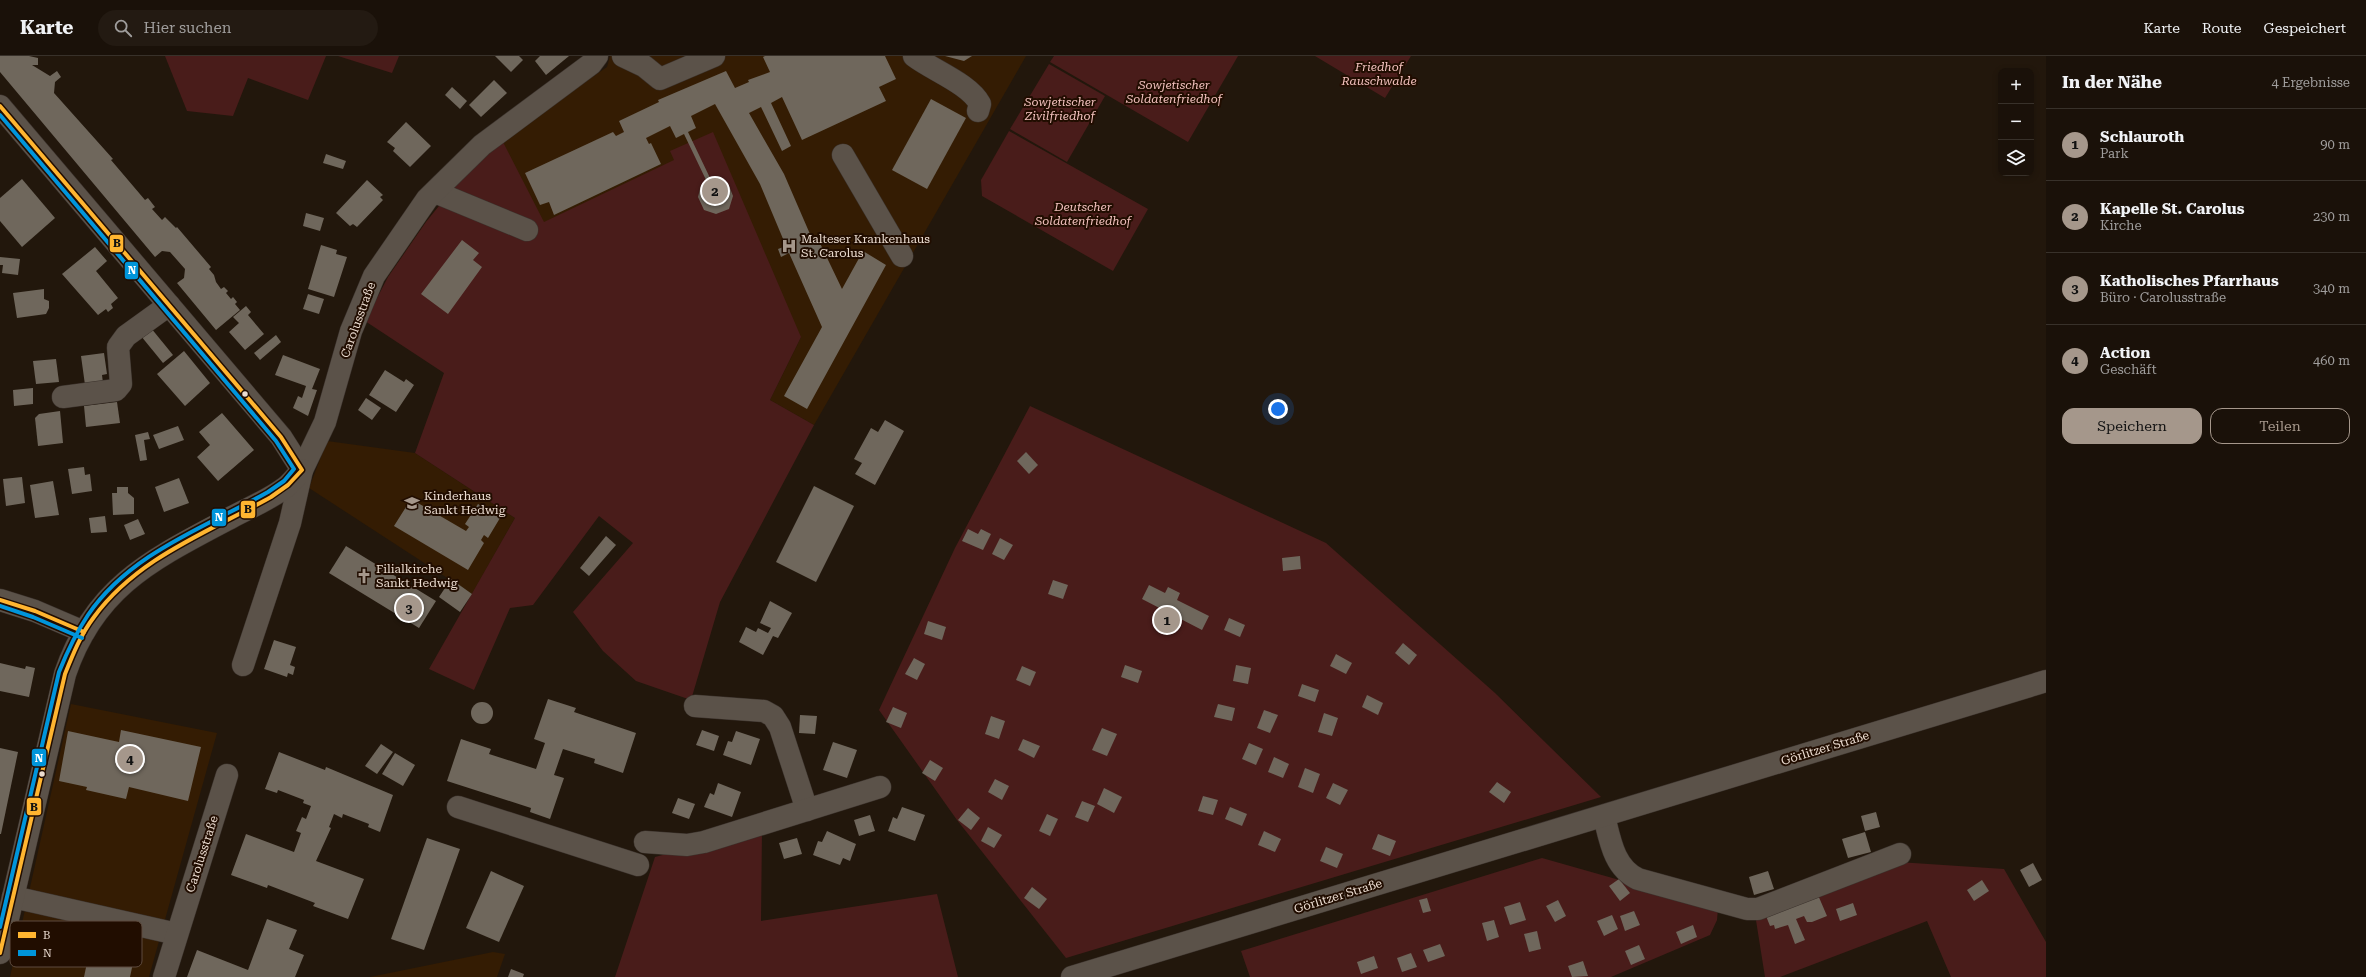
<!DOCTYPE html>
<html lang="de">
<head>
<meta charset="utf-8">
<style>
	body { margin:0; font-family:"Roboto Serif",serif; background:#231a12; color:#f1f3f6 }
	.controls { position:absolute; right:12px; top:12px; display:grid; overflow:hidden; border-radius:8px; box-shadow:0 2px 6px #0003 }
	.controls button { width:36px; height:36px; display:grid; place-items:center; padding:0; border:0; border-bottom:1px solid #38312a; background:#1a1109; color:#f1f3f6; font:20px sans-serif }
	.you { position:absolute; left:1278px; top:353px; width:14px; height:14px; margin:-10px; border:3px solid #fff; border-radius:50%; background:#1a73e8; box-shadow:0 0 0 6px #1a73e833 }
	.badge { display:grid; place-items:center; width:26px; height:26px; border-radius:50%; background:#a5978b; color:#111; font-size:13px; font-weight:700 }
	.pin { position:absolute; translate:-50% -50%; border:2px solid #fff; box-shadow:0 1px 4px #0006 }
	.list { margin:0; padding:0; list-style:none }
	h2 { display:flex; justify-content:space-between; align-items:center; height:52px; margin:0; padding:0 16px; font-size:17px }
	h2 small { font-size:13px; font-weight:400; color:#9f9d9c }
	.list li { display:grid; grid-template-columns:26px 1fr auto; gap:12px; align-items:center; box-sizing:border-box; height:72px; padding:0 16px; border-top:1px solid #38312a }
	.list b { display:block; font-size:15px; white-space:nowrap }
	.list p { margin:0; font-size:13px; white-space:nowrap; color:#9f9d9c }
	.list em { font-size:13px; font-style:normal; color:#9f9d9c }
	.actions { display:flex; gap:8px; padding:12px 16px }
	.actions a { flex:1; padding:9px 0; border:1px solid #a5978b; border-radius:12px; text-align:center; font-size:14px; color:#a5978b }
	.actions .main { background:#a5978b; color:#111 }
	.icon { flex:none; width:22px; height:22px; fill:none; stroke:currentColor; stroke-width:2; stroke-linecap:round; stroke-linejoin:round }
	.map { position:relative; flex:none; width:2046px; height:921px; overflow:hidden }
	header { display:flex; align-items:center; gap:24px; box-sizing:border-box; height:56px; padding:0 20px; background:#1a1109; border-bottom:1px solid #38312a }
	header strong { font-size:19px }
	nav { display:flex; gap:22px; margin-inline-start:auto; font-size:14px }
	.search { width:280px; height:36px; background:#231a12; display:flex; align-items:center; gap:10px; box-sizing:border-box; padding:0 14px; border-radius:22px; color:#9f9d9c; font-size:15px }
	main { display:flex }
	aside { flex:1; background:#1a1109 }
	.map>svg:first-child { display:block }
</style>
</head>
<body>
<header>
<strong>Karte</strong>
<div class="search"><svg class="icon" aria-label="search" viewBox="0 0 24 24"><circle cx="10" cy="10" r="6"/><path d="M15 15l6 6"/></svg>Hier suchen</div>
<nav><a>Karte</a><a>Route</a><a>Gespeichert</a></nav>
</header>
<main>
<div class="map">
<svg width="2046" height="921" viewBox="0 0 2046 921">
	<rect width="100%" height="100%" fill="#22170c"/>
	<!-- built -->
	<g fill="#341c03">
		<polygon points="610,0 1026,0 814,369 770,344 801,281 388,221 426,166 465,118 520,71 607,11"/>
		<polygon points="327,385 415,397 515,462 472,538 309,432"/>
		<polygon points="71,648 217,677 149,921 10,921"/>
		<polygon points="493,896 505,898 497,921 370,921"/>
	</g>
	<!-- green -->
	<g fill="#491c1a">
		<polygon points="165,0 326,0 308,44 248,22 233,60 187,55"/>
		<polygon points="338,0 399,0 392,17"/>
		<polygon points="1054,0 1238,0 1188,86 1050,6"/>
		<polygon points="1315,0 1411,0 1385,42"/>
		<polygon points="1049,8 1105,40 1067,106 1010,73"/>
		<polygon points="1009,75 1148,153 1113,215 982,140 981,124"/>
		<polygon points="713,76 801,281 770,344 814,369 720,546 691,644 636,625 603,595 573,556 633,487 599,460 533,549 510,552 474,634 429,613 515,462 415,397 444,317 365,265 388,221 426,166 465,118 503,86 544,166 674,104 670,95"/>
		<polygon points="1030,350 1326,487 1495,637 1601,741 1066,902 957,764 879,654 955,492"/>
		<polygon points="762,773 761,865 937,838 958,921 615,921 655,801"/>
		<polygon points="1542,802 1718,852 1717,864 1710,879 1611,921 1250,921 1241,895"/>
		<polygon points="1898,806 2004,813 2046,886 2046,921 1951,921 1927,865 1780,921 1765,921 1755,858"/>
	</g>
	<!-- building -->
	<g fill="#6f675c">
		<polygon points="0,0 29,0 38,2 38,9 32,9 50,20 57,15 61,21 55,26 54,37 113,103 111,104 145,144 148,142 155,151 152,153 162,164 165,161 176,172 177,171 211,211 209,213 214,219 216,226 221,233 224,231 228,235 226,237 231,243 233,241 237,246 235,248 240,254 216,274 177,227 184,222 185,213 170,196 162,195 155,201 0,16"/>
		<polygon points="495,0 519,0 523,4 511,16"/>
		<polygon points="540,0 569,0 546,19 535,5"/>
		<polygon points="765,0 885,0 896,23 879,31 886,45 802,84 782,41 771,47 791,90 782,95 761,51 749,57 784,118 813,185 818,183 842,233 863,195 886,209 807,353 784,340 822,271 789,197 781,201 778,193 786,190 760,128 715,48 691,60 696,72 688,76 711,124 716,122 728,127 733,140 729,153 716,158 704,154 698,141 701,129 707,126 684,78 676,82 670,70 646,82 649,88 651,87 661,108 554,159 549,146 540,149 525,117 613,76 616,80 624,76 619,65 659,46 658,44 726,15 735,32 749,26 748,24 770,16 763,1"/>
		<polygon points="945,0 972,0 964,5"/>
		<polygon points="494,24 507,37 481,61 469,49"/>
		<polygon points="452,31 467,45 460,53 445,39"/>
		<polygon points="931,43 966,62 927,133 892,114"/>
		<polygon points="406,66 431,90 410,111 393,95 395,92 387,86"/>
		<polygon points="326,98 346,105 343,113 323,107"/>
		<polygon points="22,123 55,162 22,191 0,165 0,142"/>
		<polygon points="367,124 383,139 380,141 383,144 357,171 353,168 350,170 336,157"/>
		<polygon points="306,157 324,162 320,175 303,170"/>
		<polygon points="462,184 479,197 473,204 482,211 448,258 421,238"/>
		<polygon points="321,189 337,194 336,198 347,201 334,241 308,233"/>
		<polygon points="95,191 107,205 96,215 118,242 111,248 113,252 108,256 106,253 98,259 62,218"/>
		<polygon points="0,201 20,203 18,219 2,217 3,209 0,209"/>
		<polygon points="44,233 44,243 49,245 49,252 46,258 17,262 13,237"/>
		<polygon points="308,238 324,243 319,258 303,253"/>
		<polygon points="246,250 251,256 248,259 264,278 245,294 229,276 239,267 233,261"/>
		<polygon points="151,272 173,299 163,307 141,280"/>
		<polygon points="276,279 281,286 260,304 254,297"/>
		<polygon points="184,295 210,327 185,350 157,318"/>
		<polygon points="104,297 107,318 102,319 103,327 85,329 81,300"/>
		<polygon points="283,299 320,313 312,333 317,334 308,360 293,352 298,340 302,342 306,330 275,319"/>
		<polygon points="56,303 59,326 36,328 33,305"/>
		<polygon points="385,314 404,326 406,323 414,329 396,356 369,339"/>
		<polygon points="33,332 33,348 14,350 13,334"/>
		<polygon points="366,342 381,352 372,364 358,354"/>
		<polygon points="117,346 120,367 86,371 84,350"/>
		<polygon points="60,355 63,387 38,390 35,362 39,358"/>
		<polygon points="222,357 254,394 218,425 197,401 210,389 199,376"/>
		<polygon points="885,364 904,375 875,429 855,418 862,407 854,403 871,372 878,376"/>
		<polygon points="178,370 184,384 159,393 153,379"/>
		<polygon points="148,376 150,383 144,384 147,404 140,405 135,379"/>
		<polygon points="1026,396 1038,409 1029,418 1017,405"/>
		<polygon points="84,411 85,419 90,418 92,435 72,438 68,413"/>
		<polygon points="22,421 25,447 6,450 3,423"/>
		<polygon points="179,422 189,447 164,456 155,431"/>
		<polygon points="53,425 59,459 35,462 30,429"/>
		<polygon points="814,430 854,450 816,526 776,506"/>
		<polygon points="117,431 128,431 128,437 134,442 134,458 113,459 112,437 117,437"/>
		<polygon points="411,443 466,475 469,471 465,468 478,448 500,462 488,482 484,479 481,484 484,487 468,514 394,470"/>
		<polygon points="105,460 107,476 91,477 89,462"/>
		<polygon points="138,463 145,478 130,484 124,469"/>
		<polygon points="968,473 978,478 981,473 991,478 983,494 962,485"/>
		<polygon points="606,480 616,489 589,520 580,512"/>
		<polygon points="1000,482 1013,489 1004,504 992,498"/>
		<polygon points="346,490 436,545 419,572 329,517"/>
		<polygon points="1300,500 1301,513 1283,515 1282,502"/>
		<polygon points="451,523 472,538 460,556 439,541"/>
		<polygon points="1053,524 1068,529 1063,543 1048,538"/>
		<polygon points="1149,529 1165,537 1168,531 1180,537 1177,544 1209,560 1202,574 1142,543"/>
		<polygon points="770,545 792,557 778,582 773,580 763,599 739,586 746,571 756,576 758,572 768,577 771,572 760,567"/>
		<polygon points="1229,562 1245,569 1240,581 1224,574"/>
		<polygon points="928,565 946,571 942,584 924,578"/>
		<polygon points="274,584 296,591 290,609 295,611 293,619 288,617 287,621 264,613"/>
		<polygon points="1403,587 1417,599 1409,609 1395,597"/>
		<polygon points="1336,598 1352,607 1346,618 1330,610"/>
		<polygon points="914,602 925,608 917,624 905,618"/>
		<polygon points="0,607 25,613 26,610 35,612 29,641 0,635"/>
		<polygon points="1125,609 1142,615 1138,627 1121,621"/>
		<polygon points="1236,609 1251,612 1248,628 1233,625"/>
		<polygon points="1022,610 1036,616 1030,630 1016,624"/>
		<polygon points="1302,628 1319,634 1315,646 1298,640"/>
		<polygon points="1367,639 1383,647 1378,659 1362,651"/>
		<polygon points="548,643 576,652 574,656 636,677 623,717 594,707 595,703 563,693 554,719 564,722 550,763 530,756 531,752 447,725 461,683 491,693 489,698 536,713 545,687 534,683"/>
		<circle cx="482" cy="657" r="11"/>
		<polygon points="1218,648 1235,652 1232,665 1214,661"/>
		<polygon points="893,651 907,657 901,672 886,666"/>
		<polygon points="1264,654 1278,659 1270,677 1257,672"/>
		<polygon points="1324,657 1338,662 1332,680 1318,676"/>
		<polygon points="800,659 817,660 815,678 799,677"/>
		<polygon points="991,660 1005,665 999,683 985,678"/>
		<polygon points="1102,672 1117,678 1107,700 1092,694"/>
		<polygon points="121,674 201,691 188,745 129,731 126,743 86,734 87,731 59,725 68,675 119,686"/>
		<polygon points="702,674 719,680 714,695 696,689"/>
		<polygon points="736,675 760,683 751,709 723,699 728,685 732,686"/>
		<polygon points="1023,683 1040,690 1034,702 1018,694"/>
		<polygon points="833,686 857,694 847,722 823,714"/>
		<polygon points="1249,687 1263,693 1256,709 1242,703"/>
		<polygon points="381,688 393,696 377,718 365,710"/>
		<polygon points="0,692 18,696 1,778 0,778"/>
		<polygon points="279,696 325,714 326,711 393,739 380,776 368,771 369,768 343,758 342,762 334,758 329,771 331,772 316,805 364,823 348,863 313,850 315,847 268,829 267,832 231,819 246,778 294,796 301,777 296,775 302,761 306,763 311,750 303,747 304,744 278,734 277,737 265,733"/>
		<polygon points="395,697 415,709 403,730 382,718"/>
		<polygon points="1274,701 1289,708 1283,722 1268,716"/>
		<polygon points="930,704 943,712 935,725 922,717"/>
		<polygon points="1305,712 1320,718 1313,737 1298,731"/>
		<polygon points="995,723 1009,730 1002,744 988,736"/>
		<polygon points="1497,726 1511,736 1504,747 1489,736"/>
		<polygon points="718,727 741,736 732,761 704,751 710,737 714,739"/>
		<polygon points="1333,727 1348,734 1340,749 1326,742"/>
		<polygon points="1104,732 1122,741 1114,757 1097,748"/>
		<polygon points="1203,740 1218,744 1213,759 1198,755"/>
		<polygon points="678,742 695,748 689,763 672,757"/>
		<polygon points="1082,745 1095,750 1088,766 1075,761"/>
		<polygon points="902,751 925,759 915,785 888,775 893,761 897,763"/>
		<polygon points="1230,751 1247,758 1242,770 1225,763"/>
		<polygon points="968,752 980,762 971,774 958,764"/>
		<polygon points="1876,756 1880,771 1865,775 1861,760"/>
		<polygon points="1047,758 1058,763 1050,780 1039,775"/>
		<polygon points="870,759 875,775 859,780 854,764"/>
		<polygon points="988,771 1002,779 994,792 981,785"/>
		<polygon points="827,775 856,788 850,805 843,802 840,809 813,799 818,785 822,786"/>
		<polygon points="1264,775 1281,783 1275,796 1258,789"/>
		<polygon points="1865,776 1871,796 1848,802 1842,783"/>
		<polygon points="1378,778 1396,785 1390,800 1372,793"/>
		<polygon points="427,782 460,793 424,894 391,883"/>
		<polygon points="797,782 802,798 784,803 779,787"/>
		<polygon points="1326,791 1343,798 1337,812 1320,805"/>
		<polygon points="2033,807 2042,824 2029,831 2020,814"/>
		<polygon points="491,815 524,830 499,886 466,872"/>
		<polygon points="1768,815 1774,833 1754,839 1749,821"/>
		<polygon points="1619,823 1630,837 1620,845 1609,830"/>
		<polygon points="1982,824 1989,835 1974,845 1967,834"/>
		<polygon points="1032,831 1047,843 1039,853 1024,842"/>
		<polygon points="1818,839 1827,860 1812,866 1807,866 1804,860 1796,863 1805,884 1795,888 1788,869 1775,873 1774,869 1770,870 1766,860"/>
		<polygon points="1427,842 1431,855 1423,857 1419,844"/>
		<polygon points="1558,844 1566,860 1555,866 1546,850"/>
		<polygon points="1520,846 1526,864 1510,869 1504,851"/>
		<polygon points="1853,847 1857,859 1840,865 1836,853"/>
		<polygon points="1634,855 1640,869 1625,875 1620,860"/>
		<polygon points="1612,859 1618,873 1604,880 1597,865"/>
		<polygon points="267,863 297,874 289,893 304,899 295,921 187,921 197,894 248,914"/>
		<polygon points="1494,864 1499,881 1487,885 1482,867"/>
		<polygon points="1693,869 1697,881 1681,888 1676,876"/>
		<polygon points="1537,875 1541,893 1529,896 1524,878"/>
		<polygon points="1440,888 1445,900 1428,906 1423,894"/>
		<polygon points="1639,889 1645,903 1631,909 1625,895"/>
		<polygon points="89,897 133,907 130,921 84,921"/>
		<polygon points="1411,897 1417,911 1402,916 1397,902"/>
		<polygon points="1374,900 1378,912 1361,918 1357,906"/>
		<polygon points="1583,905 1588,920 1572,921 1568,910"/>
		<polygon points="511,913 524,918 523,921 508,921"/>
	</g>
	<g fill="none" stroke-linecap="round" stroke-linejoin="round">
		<!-- minor casing -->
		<g stroke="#3c332d" stroke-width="23">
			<g id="minor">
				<polyline points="623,0 644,10 660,23 714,0"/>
				<path d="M914 0C932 14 970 28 980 48L978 55"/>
				<polyline points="0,50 281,381 302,414"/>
				<polyline points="843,99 902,200"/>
				<polyline points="435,136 527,174"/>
				<polyline points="63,341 116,334 121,328 118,291 126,280 169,249"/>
				<polyline points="0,544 35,555 84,576"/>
				<polyline points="243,609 290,467 302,414 325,366 351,275 374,220 427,143 482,89 591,8 597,0"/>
				<polyline points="695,650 764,655 773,660 780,671 807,754"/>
				<polyline points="458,751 638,809"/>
				<path d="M1604 760C1610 784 1614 812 1638 823L1747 853H1758L1900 798"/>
				<polyline points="645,786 687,789 704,786 880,731"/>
				<polyline points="13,841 177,878"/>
				<path d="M0 897 65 618C95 529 155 502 232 461 249 452 268 444 283 433 290 429 296 420 302 414"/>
				<polyline points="164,921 227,719"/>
				<polyline points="1072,921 2046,625"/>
			</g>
		</g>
		<!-- minor -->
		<use href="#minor" stroke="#5b5249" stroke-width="22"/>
		<!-- bus-1 casing -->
		<g stroke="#210d00" stroke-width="7">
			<g id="bus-1">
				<path d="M0 50 281 381 302 414 288 429 271 441C209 476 138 501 94 561 81 578 73 598 65 618L0 897"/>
				<polyline points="0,544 35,555 84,576"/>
			</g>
		</g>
		<!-- bus-2 casing -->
		<g stroke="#210d00" stroke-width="7">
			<g id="bus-2">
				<path d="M0 59 276 385 294 413 284 425 268 436C206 471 130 497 88 559 76 577 67 596 59 616L0 871"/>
				<polyline points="0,550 33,561 82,582"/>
			</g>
		</g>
		<!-- bus-1 -->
		<use href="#bus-1" stroke="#ffb530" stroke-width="4"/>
		<!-- bus-2 -->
		<use href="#bus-2" stroke="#0095db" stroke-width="4"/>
	</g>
	<!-- icons -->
	<defs>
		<g id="hospital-bare" transform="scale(1.2)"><path d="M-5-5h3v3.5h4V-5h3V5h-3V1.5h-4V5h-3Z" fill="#a5978b" stroke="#210d00" stroke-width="2.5" paint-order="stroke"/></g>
		<g id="school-bare" transform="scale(1.2)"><path d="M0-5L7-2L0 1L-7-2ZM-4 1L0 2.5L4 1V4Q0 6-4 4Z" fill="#a5978b" stroke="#210d00" stroke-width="2.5" paint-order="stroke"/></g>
		<g id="church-bare" transform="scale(1.2)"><path d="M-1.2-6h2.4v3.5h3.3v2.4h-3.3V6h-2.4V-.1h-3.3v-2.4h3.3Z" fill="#a5978b" stroke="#210d00" stroke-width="2.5" paint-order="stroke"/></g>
	</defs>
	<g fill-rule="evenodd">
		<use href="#hospital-bare" x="789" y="190"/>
		<use href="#school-bare" x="412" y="447"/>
		<use href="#church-bare" x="364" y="520"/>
	</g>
	<!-- markers -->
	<g fill="#ebdcd0" stroke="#210d00" stroke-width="1.5">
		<circle cx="245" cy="338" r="3.5"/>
		<circle cx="42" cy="718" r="3.5"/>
	</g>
	<g text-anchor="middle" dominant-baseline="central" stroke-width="4" stroke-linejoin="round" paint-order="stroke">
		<!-- park labels -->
		<g font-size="12" font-style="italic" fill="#f3c2be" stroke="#210d00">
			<text x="1379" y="11">Friedhof<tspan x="1379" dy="14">Rauschwalde</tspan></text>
			<text x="1174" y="29">Sowjetischer<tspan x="1174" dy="14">Soldatenfriedhof</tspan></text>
			<text x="1060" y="46">Sowjetischer<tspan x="1060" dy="14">Zivilfriedhof</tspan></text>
			<text x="1083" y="151">Deutscher<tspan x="1083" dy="14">Soldatenfriedhof</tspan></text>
		</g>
		<!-- poi labels -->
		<g font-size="12" fill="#ebdcd0" stroke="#210d00" text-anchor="start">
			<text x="801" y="183">Malteser Krankenhaus<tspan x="801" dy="14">St. Carolus</tspan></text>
			<text x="424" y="440">Kinderhaus<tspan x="424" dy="14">Sankt Hedwig</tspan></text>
			<text x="376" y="513">Filialkirche<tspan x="376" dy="14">Sankt Hedwig</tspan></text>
		</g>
		<!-- street labels -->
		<g font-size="12" fill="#ebdcd0" stroke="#210d00">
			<text transform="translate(358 264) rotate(-70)">Carolusstraße</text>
			<text transform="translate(1825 692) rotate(-17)">Görlitzer Straße</text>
			<text transform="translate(202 798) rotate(-72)">Carolusstraße</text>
			<text transform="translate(1338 840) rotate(-17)">Görlitzer Straße</text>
		</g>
	</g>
	<!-- legend -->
	<rect x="10" y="865" width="132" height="46" rx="6" fill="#210d00" stroke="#5e4b3e" stroke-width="1"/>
	<rect x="18" y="876" width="18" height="6" fill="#ffb530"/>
	<rect x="18" y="894" width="18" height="6" fill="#0095db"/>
	<g font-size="11" fill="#ebdcd0">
		<text x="43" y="883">B</text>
		<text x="43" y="901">N</text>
	</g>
	<g stroke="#210d00" stroke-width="1.5">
		<rect x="109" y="178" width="15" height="19" rx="4" fill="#ffb530"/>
		<rect x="124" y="205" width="15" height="19" rx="4" fill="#0095db"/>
		<rect x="240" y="444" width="16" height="19" rx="4" fill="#ffb530"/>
		<rect x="211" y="452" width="16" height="19" rx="4" fill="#0095db"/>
		<rect x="31" y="692" width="16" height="19" rx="4" fill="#0095db"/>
		<rect x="26" y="741" width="16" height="19" rx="4" fill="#ffb530"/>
	</g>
	<g font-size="11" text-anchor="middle" font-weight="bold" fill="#fff">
		<text x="132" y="218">N</text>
		<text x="219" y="465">N</text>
		<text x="39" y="706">N</text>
	</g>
	<g font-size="11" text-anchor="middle" font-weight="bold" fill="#111">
		<text x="117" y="191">B</text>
		<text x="248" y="457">B</text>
		<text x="34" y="755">B</text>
	</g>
</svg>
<div class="controls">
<button>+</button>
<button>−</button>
<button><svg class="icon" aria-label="layers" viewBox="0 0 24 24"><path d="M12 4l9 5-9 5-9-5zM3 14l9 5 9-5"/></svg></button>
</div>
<div class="you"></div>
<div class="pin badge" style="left:1167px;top:564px">1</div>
<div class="pin badge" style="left:715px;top:135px">2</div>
<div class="pin badge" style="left:409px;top:552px">3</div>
<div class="pin badge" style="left:130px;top:703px">4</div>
</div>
<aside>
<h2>In der Nähe<small>4 Ergebnisse</small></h2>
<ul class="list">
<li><span class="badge">1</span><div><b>Schlauroth</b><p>Park</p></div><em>90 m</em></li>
<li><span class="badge">2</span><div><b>Kapelle St. Carolus</b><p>Kirche</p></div><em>230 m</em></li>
<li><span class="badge">3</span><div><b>Katholisches Pfarrhaus</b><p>Büro · Carolusstraße</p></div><em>340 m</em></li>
<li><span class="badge">4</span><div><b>Action</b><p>Geschäft</p></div><em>460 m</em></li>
</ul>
<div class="actions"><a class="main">Speichern</a><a>Teilen</a></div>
</aside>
</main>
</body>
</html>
